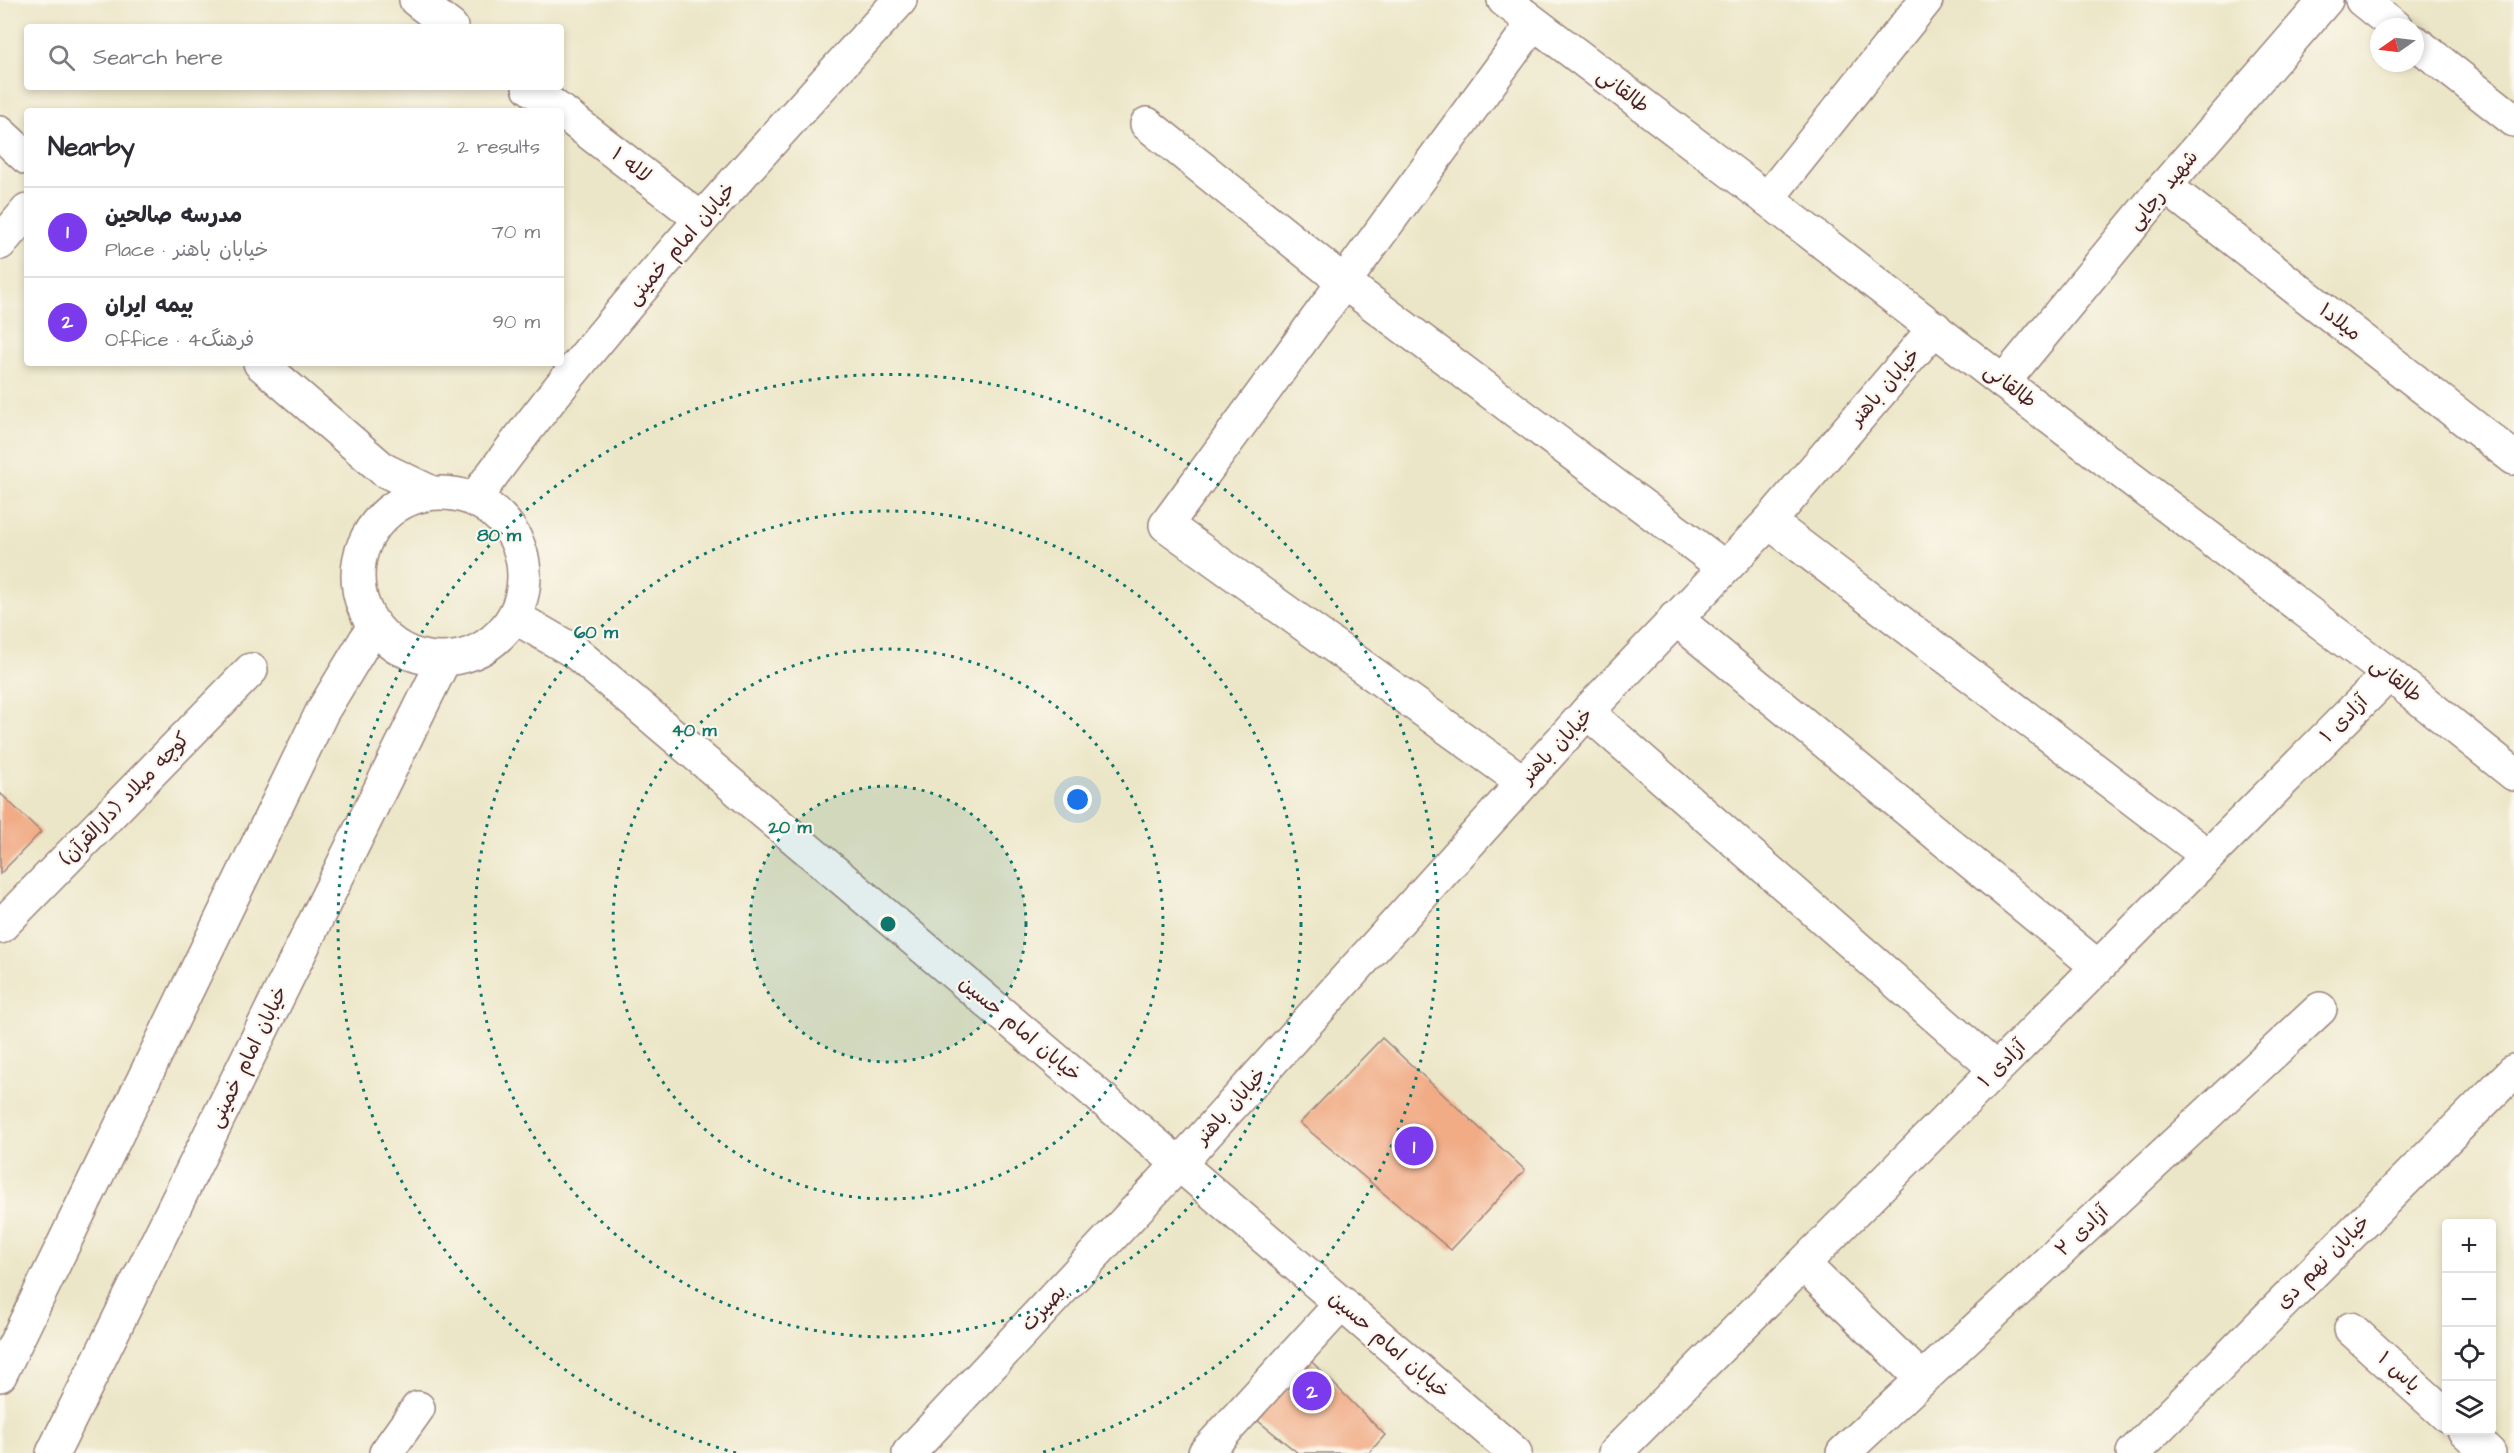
<!DOCTYPE html>
<html lang="en">
<head>
<meta charset="utf-8">
<style>
	body { margin:0; font-family:"Architects Daughter","Playpen Sans Arabic",sans-serif; background:#f7f7f7; color:#2b2b33 }
	.controls { position:absolute; right:18px; bottom:18px; display:grid; overflow:hidden; border-radius:6px; box-shadow:0 3px 9px #0003 }
	.controls button { width:54px; height:54px; display:grid; place-items:center; padding:0; border:0; border-bottom:2px solid #e1e1e2; background:#fff; color:#2b2b33; font:30px sans-serif }
	.compass { position:absolute; left:2370px; top:18px; width:54px; height:54px; border-radius:50%; background:#fff; box-shadow:0 3px 9px #0003; rotate:256deg }
	.you { position:absolute; left:1078px; top:800px; width:21px; height:21px; margin:-15px; border:4px solid #fff; border-radius:50%; background:#1a73e8; box-shadow:0 0 0 9px #1a73e833 }
	.badge { display:grid; place-items:center; width:39px; height:39px; border-radius:50%; background:#7c3aed; color:#fff; font-size:20px; font-weight:700 }
	.pin { position:absolute; translate:-50% -50%; border:3px solid #fff; box-shadow:0 2px 6px #0006 }
	.list { margin:0; padding:0; list-style:none }
	h2 { display:flex; justify-content:space-between; align-items:center; height:78px; margin:0; padding:0 24px; font-size:26px }
	h2 small { font-size:20px; font-weight:400; color:#7c7c81 }
	.list li { display:grid; grid-template-columns:39px 1fr auto; gap:18px; align-items:center; box-sizing:border-box; height:90px; padding:0 24px; border-top:2px solid #e1e1e2 }
	.list b { display:block; font-size:22px; white-space:nowrap }
	.list p { margin:0; font-size:20px; white-space:nowrap; color:#7c7c81 }
	.list em { font-size:20px; font-style:normal; color:#7c7c81 }
	.icon { flex:none; width:33px; height:33px; fill:none; stroke:currentColor; stroke-width:2; stroke-linecap:round; stroke-linejoin:round }
	.map { position:relative; flex:none; width:2514px; height:1453px; overflow:hidden }
	.search { position:absolute; background:#fff; box-shadow:0 3px 9px #0003; left:24px; top:24px; width:540px; height:66px; display:flex; align-items:center; gap:15px; box-sizing:border-box; padding:0 21px; border-radius:6px; color:#7c7c81; font-size:22px }
	.panel { position:absolute; background:#fff; box-shadow:0 3px 9px #0003; left:24px; top:108px; width:540px; height:258px; border-radius:6px }
	.map>svg:first-child { display:block }
</style>
</head>
<body>
<div class="map">
<svg width="2514" height="1453" viewBox="0 0 2514 1453">
	<rect width="100%" height="100%" fill="#fbf7ec"/>
	<filter id="ink" filterUnits="userSpaceOnUse"><feTurbulence type="fractalNoise" baseFrequency=".0167" numOctaves="2"/><feDisplacementMap in="SourceGraphic" scale="12" xChannelSelector="R" yChannelSelector="G"/><feConvolveMatrix kernelMatrix="1 2 1 2 8 2 1 2 1" color-interpolation-filters="sRGB"/></filter>
	<filter id="wash" filterUnits="userSpaceOnUse"><feTurbulence type="fractalNoise" baseFrequency=".008" numOctaves="4" result="noise"/><feDisplacementMap in="SourceGraphic" scale="24" xChannelSelector="R" yChannelSelector="G"/><feGaussianBlur stdDeviation="1.35" result="paint"/><feColorMatrix in="noise" values="0 0 0 0 0 0 0 0 0 0 0 0 0 0 0 0 0 1.4 0 .05"/><feComposite in="paint" operator="in"/></filter>
	<g filter="url(#wash)">
		<rect width="100%" height="100%" fill="#ece6c8"/>
		<g id="blocks">
			<!-- building -->
			<g fill="#f1ac86">
				<polygon points="0,793 41,832 0,874"/>
				<polygon points="1382,1038 1525,1170 1451,1250 1300,1123"/>
				<polygon points="1310,1360 1385,1435 1369,1453 1298,1453 1258,1421"/>
			</g>
		</g>
	</g>
	<g filter="url(#ink)">
		<use href="#blocks" fill-opacity="0" stroke="#9b827a" stroke-width="1.5"/>
		<g fill="none" stroke-linecap="round" stroke-linejoin="round">
			<!-- minor casing -->
			<g stroke="#9b827a" stroke-width="36">
				<g id="minor">
					<polyline points="416,0 451,27"/>
					<polyline points="1504,0 1767,199 2003,382 2389,674 2514,774"/>
					<polyline points="2362,0 2396,27"/>
					<polyline points="2415,42 2514,120"/>
					<polyline points="529,87 560,111"/>
					<polyline points="561,111 701,219"/>
					<polyline points="1147,124 1345,283 1724,567"/>
					<polyline points="0,133 27,158"/>
					<polyline points="2165,186 2514,458"/>
					<polyline points="1767,199 1926,0"/>
					<polyline points="0,243 27,211"/>
					<polyline points="260,363 384,470 430,492"/>
					<polyline points="2003,382 2165,186 2326,0"/>
					<polyline points="1769,522 2208,856"/>
					<polyline points="515,617 575,652 1179,1164 1515,1453"/>
					<polyline points="1675,618 2098,967"/>
					<polyline points="1587,712 1996,1069"/>
					<polyline points="1523,782 1166,525 1533,24"/>
					<polyline points="0,927 251,670"/>
					<polyline points="1803,1264 1922,1379"/>
					<polyline points="2351,1329 2446,1415"/>
					<polyline points="2464,1430 2489,1453"/>
					<polyline points="386,1453 418,1408"/>
					<polyline points="909,1453 1179,1164 1587,712 1769,522 1935,328"/>
					<polyline points="1205,1453 1342,1303"/>
					<polyline points="1615,1453 2389,674"/>
					<polyline points="1843,1453 2320,1009"/>
					<polyline points="2133,1453 2514,1071"/>
				</g>
			</g>
			<!-- major casing -->
			<g stroke="#9b827a" stroke-width="36">
				<g id="major">
					<circle cx="441" cy="576" r="83"/>
					<path d="M475 498C604 321 753 161 900 0"/>
					<polyline points="0,1375 322,712 374,626"/>
					<polyline points="53,1453 444,660"/>
				</g>
			</g>
			<!-- minor -->
			<use href="#minor" stroke="#fff" stroke-width="33"/>
			<!-- major -->
			<use href="#major" stroke="#fff" stroke-width="33"/>
		</g>
	</g>
	<!-- distance rings -->
	<circle cx="888" cy="924" r="138" fill="#0f766e" fill-opacity=".12"/>
	<g fill="none" stroke="#0f766e" stroke-width="3" stroke-dasharray="3 6">
		<circle cx="888" cy="924" r="138"/>
		<circle cx="888" cy="924" r="275"/>
		<circle cx="888" cy="924" r="413"/>
		<path d="M736 1453A550 550 0 1 1 1040 1453"/>
	</g>
	<g text-anchor="middle" dominant-baseline="central" stroke-width="4.5" stroke-linejoin="round" paint-order="stroke">
		<!-- street labels -->
		<g font-size="20" fill="#4a1f2b" stroke="#fbf7ec">
			<text transform="translate(1623 91) rotate(37)">طالقانی</text>
			<text transform="translate(631 165) rotate(38)">لاله ۱</text>
			<text transform="translate(2163 190) rotate(-50)">شهید رجایی</text>
			<text transform="translate(681 244) rotate(-49)">خیابان امام خمینی</text>
			<text transform="translate(2340 322) rotate(38)">میلاد۱</text>
			<text transform="translate(2010 386) rotate(37)">طالقانی</text>
			<text transform="translate(1885 387) rotate(-49)">خیابان باهنر</text>
			<text transform="translate(2396 680) rotate(38)">طالقانی</text>
			<text transform="translate(2344 719) rotate(-45)">آزادی ۱</text>
			<text transform="translate(1557 746) rotate(-47)">خیابان باهنر</text>
			<text transform="translate(125 799) rotate(-46)">کوچه میلاد (دارالقرآن)</text>
			<text transform="translate(1020 1029) rotate(40)">خیابان امام حسین</text>
			<text transform="translate(248 1057) rotate(-64)">خیابان امام خمینی</text>
			<text transform="translate(2002 1064) rotate(-45)">آزادی ۱</text>
			<text transform="translate(1231 1106) rotate(-48)">خیابان باهنر</text>
			<text transform="translate(2082 1231) rotate(-43)">آزادی ۲</text>
			<text transform="translate(2323 1262) rotate(-45)">خیابان نهم دی</text>
			<text transform="translate(1044 1308) rotate(-47)">بصیرت</text>
			<text transform="translate(1389 1345) rotate(41)">خیابان امام حسین</text>
			<text transform="translate(2399 1372) rotate(42)">یاس ۱</text>
		</g>
	</g>
	<circle cx="888" cy="924" r="9" fill="#0f766e" stroke="#fbf7ec" stroke-width="3"/>
	<g font-size="18" text-anchor="middle" font-weight="bold" fill="#0f766e" stroke="#fbf7ec" stroke-width="4.5" stroke-linejoin="round" paint-order="stroke">
		<text x="499" y="541">80 m</text>
		<text x="596" y="638">60 m</text>
		<text x="694" y="736">40 m</text>
		<text x="790" y="833">20 m</text>
	</g>
</svg>
<div class="controls">
<button>+</button>
<button>−</button>
<button><svg class="icon" aria-label="locate" viewBox="0 0 24 24"><circle cx="12" cy="12" r="6"/><path d="M12 2v4M12 18v4M2 12h4M18 12h4"/></svg></button>
<button><svg class="icon" aria-label="layers" viewBox="0 0 24 24"><path d="M12 4l9 5-9 5-9-5zM3 14l9 5 9-5"/></svg></button>
</div>
<svg class="compass" viewBox="-18 -18 36 36"><path d="M0-13l5 13h-10z" fill="#e53935"/><path d="M0 13l5-13h-10z" fill="#7c7c81"/></svg>
<div class="you"></div>
<div class="pin badge" style="left:1414px;top:1146px">1</div>
<div class="pin badge" style="left:1312px;top:1391px">2</div>
<div class="search"><svg class="icon" aria-label="search" viewBox="0 0 24 24"><circle cx="10" cy="10" r="6"/><path d="M15 15l6 6"/></svg>Search here</div>
<section class="panel">
<h2>Nearby<small>2 results</small></h2>
<ul class="list">
<li><span class="badge">1</span><div><b>مدرسه صالحین</b><p>Place · خیابان باهنر</p></div><em>70 m</em></li>
<li><span class="badge">2</span><div><b>بیمه ایران</b><p>Office · فرهنگ4</p></div><em>90 m</em></li>
</ul>
</section>
</div>
</body>
</html>
